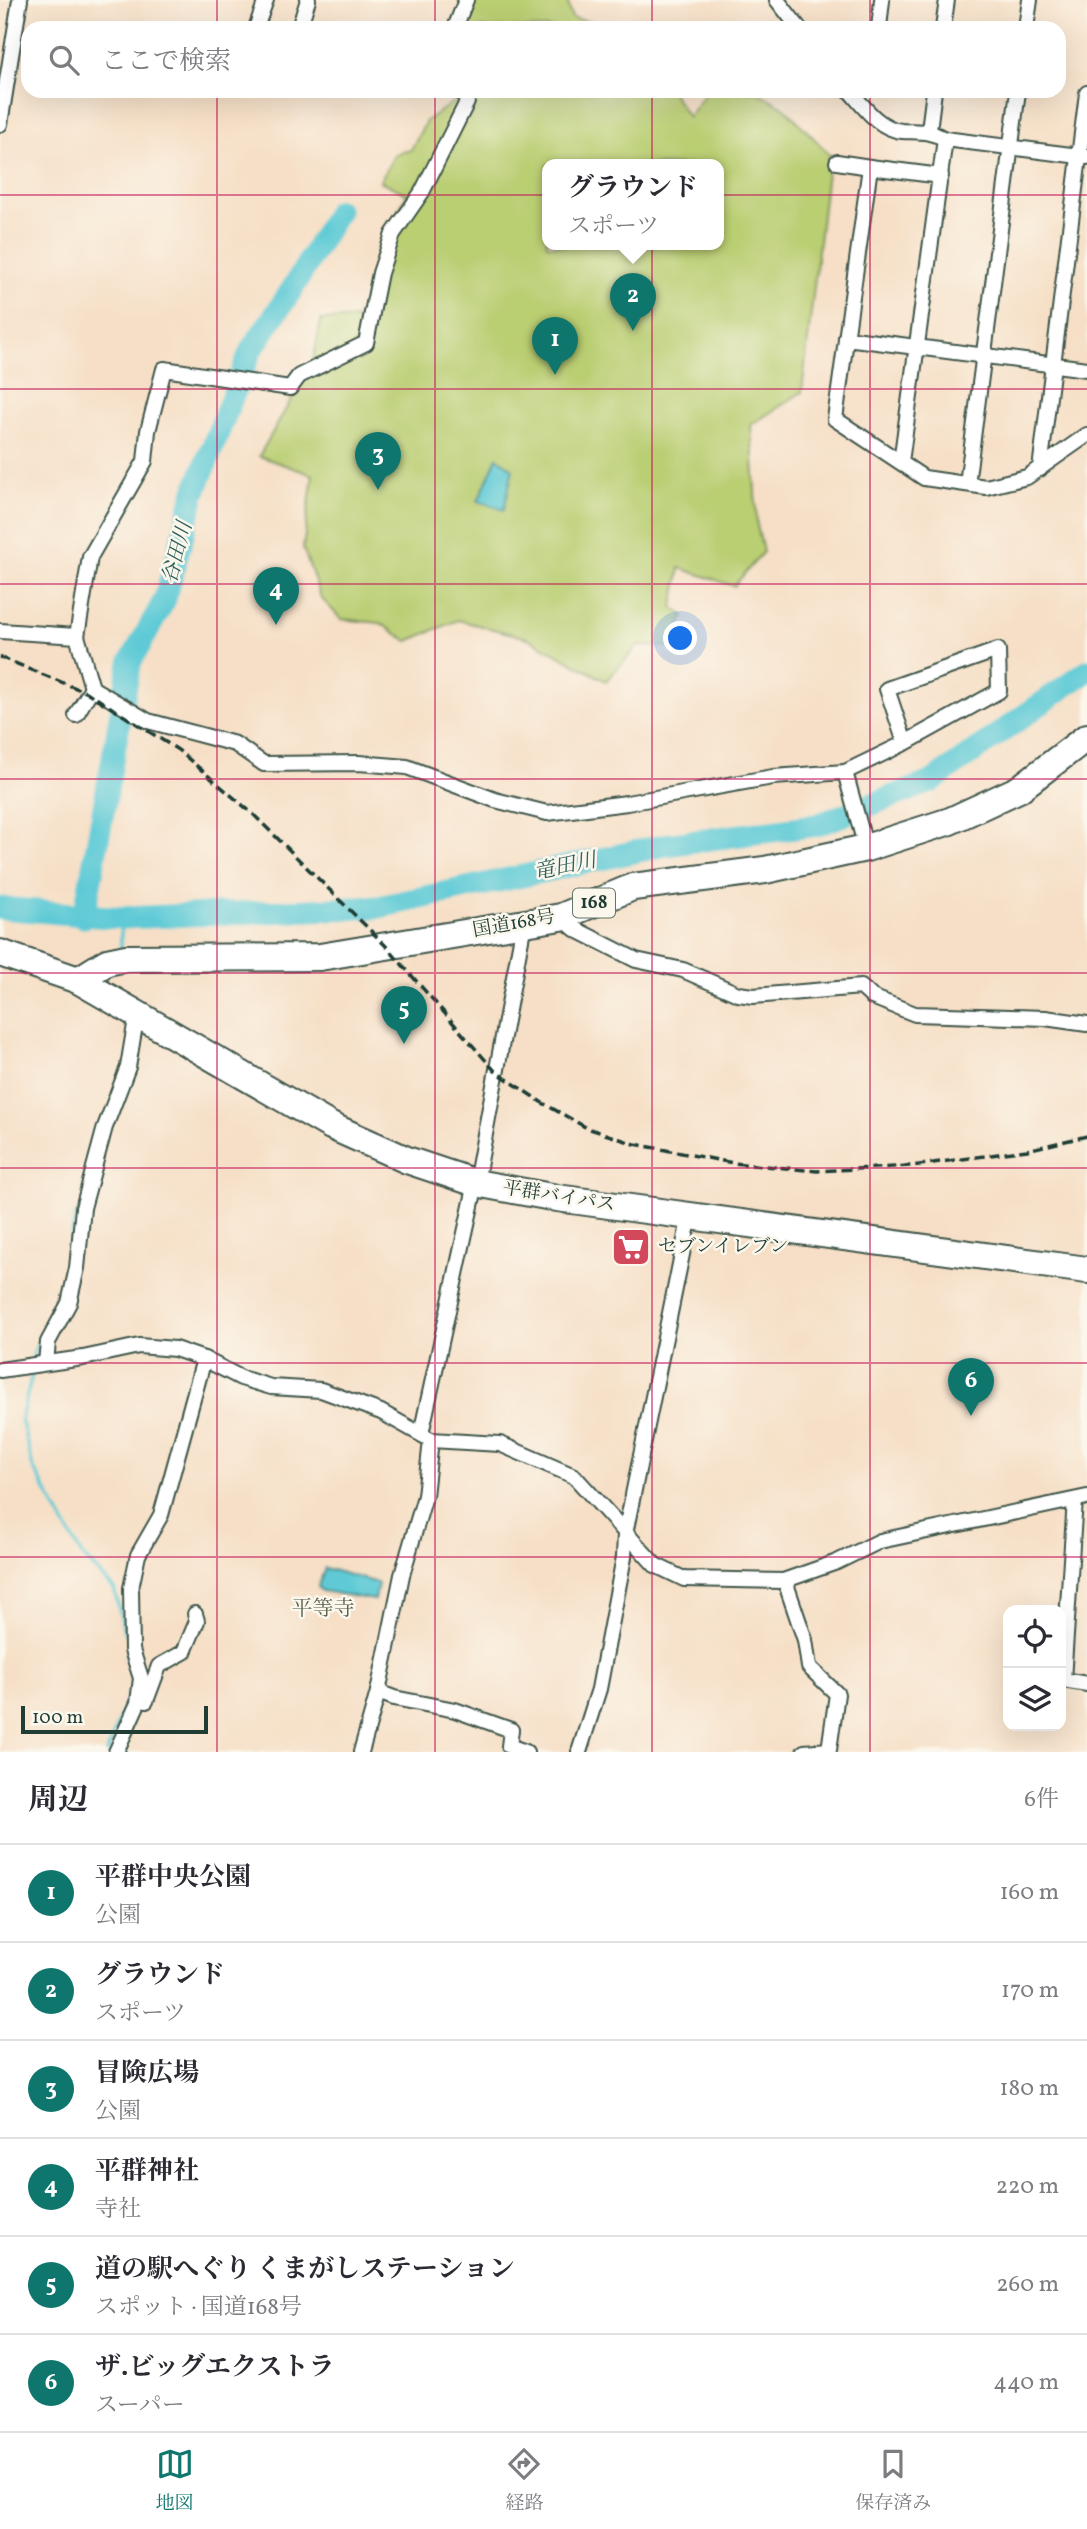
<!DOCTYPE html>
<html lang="ja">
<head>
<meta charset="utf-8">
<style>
	body { margin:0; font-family:Vollkorn,"Noto Serif JP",serif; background:#f7f7f7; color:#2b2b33 }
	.controls { position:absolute; right:21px; bottom:21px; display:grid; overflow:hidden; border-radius:14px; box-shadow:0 7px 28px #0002 }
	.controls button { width:63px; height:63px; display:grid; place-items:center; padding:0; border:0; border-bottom:2px solid #e1e1e2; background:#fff; color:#2b2b33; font:35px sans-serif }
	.scale { position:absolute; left:21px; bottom:18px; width:187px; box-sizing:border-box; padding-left:7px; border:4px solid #1f3d34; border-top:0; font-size:19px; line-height:24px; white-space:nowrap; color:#1f3d34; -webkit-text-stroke:5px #fbf7ec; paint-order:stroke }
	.you { position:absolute; left:681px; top:639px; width:24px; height:24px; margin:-18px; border:5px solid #fff; border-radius:50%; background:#1a73e8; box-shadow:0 0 0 10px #1a73e833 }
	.badge { display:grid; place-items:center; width:46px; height:46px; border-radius:50%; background:#0f766e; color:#fff; font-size:23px; font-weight:700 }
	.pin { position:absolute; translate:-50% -58px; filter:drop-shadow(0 2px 4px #0008) }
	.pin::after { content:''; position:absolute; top:37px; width:24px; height:21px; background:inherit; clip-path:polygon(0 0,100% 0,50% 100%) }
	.popup { position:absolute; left:542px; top:159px; width:182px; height:91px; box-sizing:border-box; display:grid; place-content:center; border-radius:14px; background:#fff; filter:drop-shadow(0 2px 5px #0005); font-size:23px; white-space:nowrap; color:#7c7c81 }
	.popup b { font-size:26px; color:#2b2b33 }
	.popup::after { content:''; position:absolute; left:50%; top:100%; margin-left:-14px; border:14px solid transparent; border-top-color:#fff }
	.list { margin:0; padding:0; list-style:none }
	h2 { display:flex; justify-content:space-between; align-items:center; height:91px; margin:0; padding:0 28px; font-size:30px }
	h2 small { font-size:23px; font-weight:400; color:#7c7c81 }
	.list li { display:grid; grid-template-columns:46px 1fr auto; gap:21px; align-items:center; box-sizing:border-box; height:98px; padding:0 28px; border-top:2px solid #e1e1e2 }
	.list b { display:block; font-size:26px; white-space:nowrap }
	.list p { margin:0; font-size:23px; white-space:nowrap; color:#7c7c81 }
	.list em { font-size:23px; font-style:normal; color:#7c7c81 }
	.icon { flex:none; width:38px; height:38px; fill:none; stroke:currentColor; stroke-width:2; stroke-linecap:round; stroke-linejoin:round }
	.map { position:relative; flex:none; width:1087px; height:1752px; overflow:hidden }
	.search { position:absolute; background:#fff; box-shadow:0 7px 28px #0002; left:21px; right:21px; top:21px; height:77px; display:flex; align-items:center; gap:18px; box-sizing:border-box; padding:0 24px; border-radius:21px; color:#7c7c81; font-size:26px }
	.sheet { height:679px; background:#fff }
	nav { display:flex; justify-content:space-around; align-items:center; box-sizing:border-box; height:98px; border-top:2px solid #e1e1e2; background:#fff; font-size:19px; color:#7c7c81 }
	nav a { display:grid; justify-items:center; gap:4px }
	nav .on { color:#0f766e }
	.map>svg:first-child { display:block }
</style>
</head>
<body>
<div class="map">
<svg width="1087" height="1752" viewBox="0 0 1087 1752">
	<rect width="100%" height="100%" fill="#fbf7ec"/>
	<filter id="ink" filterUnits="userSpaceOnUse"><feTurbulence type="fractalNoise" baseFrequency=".0143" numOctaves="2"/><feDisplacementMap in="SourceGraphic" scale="14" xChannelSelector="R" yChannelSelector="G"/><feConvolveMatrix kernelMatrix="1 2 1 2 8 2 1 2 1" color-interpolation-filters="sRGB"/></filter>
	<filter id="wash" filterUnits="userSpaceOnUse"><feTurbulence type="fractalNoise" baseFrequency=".00686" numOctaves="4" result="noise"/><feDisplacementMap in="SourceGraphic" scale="28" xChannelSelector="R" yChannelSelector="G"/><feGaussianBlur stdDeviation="1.57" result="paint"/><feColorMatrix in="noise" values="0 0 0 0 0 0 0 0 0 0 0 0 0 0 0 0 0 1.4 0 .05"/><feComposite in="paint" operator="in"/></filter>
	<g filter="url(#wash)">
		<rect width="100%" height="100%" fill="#f6dfc6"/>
		<!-- green -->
		<g fill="#bace72" stroke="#6c8653" stroke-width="2" fill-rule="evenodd">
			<polygon points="473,0 567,0 572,18 620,28 460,28"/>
			<path d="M460 91H671L688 117 707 91H755L784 107 829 154 802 392 751 425 757 525 763 552 734 586 680 568 673 607 684 616 673 647 638 646 606 681 528 638 458 620 408 641 380 623 341 619 321 598 303 548 313 475 259 456 313 362 321 320 365 318C374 270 384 237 407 194L380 181 395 154 411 150 426 121 462 96ZM547 165H719V245H547Z"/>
		</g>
		<!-- water -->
		<g fill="#5ecad6" stroke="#3e8485" stroke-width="2">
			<polygon points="497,457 513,469 504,510 478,501"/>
			<polygon points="325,1568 378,1583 375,1600 322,1591 318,1587"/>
		</g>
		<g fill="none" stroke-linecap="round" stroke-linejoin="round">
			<!-- stream -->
			<g stroke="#5ecad6" stroke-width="3.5">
				<polyline points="121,918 121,949"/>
				<polyline points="92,1149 94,1139"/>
				<path d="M33 1363C33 1342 47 1331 55 1313 67 1281 68 1247 76 1215"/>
				<polyline points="33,1371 21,1419 33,1467 81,1554 114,1589 125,1633"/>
				<polyline points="107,1752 133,1683 126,1654"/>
			</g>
			<!-- river -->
			<g stroke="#5ecad6" stroke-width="23">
				<polyline points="0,908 121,918 379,907 666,845 817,825 931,782 1087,671"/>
				<polyline points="84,917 130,663 165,599 195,491 251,350 293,288 338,211"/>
			</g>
		</g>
	</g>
	<g filter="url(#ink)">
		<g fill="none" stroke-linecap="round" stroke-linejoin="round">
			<!-- street casing -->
			<g stroke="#3f554a" stroke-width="18">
				<g id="street">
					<polyline points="777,0 799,28"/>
					<polyline points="256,28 266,0"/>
					<polyline points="299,28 308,0"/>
					<polyline points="455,28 466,0"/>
					<polyline points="879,28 882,0"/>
					<polyline points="943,28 947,0"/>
					<polyline points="1026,28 1030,0"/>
					<path d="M850 91C864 107 879 129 902 131 919 132 929 130 945 139L1087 157"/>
					<polyline points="0,124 20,0"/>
					<polyline points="929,130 934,91"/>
					<polyline points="837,162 870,167"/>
					<polyline points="941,176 870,167 835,419 924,478 986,487 1027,477 1087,435"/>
					<polyline points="846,338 1087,369"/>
					<polyline points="901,462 945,139"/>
					<polyline points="1040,469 1087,93"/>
					<polyline points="967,484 1018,91"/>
					<polyline points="0,631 77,636 92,688 148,721 235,744 264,764 359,763 407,767 495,800 547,813 627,803 773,777 845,772 905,743 999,691 998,650 887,689 905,743"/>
					<polyline points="77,636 90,557 145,461 148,431 164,369 290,388 299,376 366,343 380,273 393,234 422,192 467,102 464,91"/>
					<polyline points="76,715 92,688"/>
					<polyline points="845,772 866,848"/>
					<polyline points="561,917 575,929 636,960 683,970 738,994 753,996 861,987 872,997 915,1014 1045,1018 1087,1024"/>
					<polyline points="46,1363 48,1342 69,1303 77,1268 83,1208 105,1127 128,1067 137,1013"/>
					<polyline points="0,1370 83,1358 139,1346 175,1349 204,1359 241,1378 271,1387 321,1390 381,1412 431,1440 500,1444 574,1476 655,1565 684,1579 785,1581 805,1640 809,1667 837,1694 829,1750 804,1752"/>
					<polyline points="421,1434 476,1183 524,923"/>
					<polyline points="1075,1500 1063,1680 1087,1684"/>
					<polyline points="783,1581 837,1562 880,1541 1087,1497"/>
					<polyline points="378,1692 394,1698 455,1710 511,1730 509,1746 526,1752"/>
					<polyline points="146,1701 159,1666 184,1652 197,1621 195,1614"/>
					<polyline points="116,1752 138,1703 141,1678 132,1650 131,1588 138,1555 161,1515 204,1359"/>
					<polyline points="361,1752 378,1692 402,1575 425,1496 431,1440"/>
					<polyline points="579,1752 599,1689 624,1557 625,1534 690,1215"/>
				</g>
			</g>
			<!-- highway casing -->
			<g stroke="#3f554a" stroke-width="30">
				<g id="highway">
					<polyline points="0,953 78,980 331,1126 407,1160 476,1183 557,1198 1087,1270"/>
					<polyline points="78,980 107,962 126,958 320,957 561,917 633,887 765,870 866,848 950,821 1019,789 1087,737"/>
				</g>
			</g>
			<!-- street -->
			<use href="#street" stroke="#fff" stroke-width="14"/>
			<!-- highway -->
			<use href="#highway" stroke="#fff" stroke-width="26"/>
			<!-- rail -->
			<polyline stroke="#1f3d34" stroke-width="3.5" stroke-dasharray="10 5" stroke-linecap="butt" points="0,657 88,693 178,750 253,814 385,945 495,1071 541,1102 587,1128 635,1144 733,1163 817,1171 912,1166 1027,1150 1087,1136"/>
		</g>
	</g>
	<!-- grid -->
	<path fill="none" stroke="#c2185b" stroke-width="2" stroke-opacity="0.55" d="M217 0V28M435 0V28M652 0V28M870 0V28M217 91V1752M435 91V1752M652 91V1752M870 91V1752M0 195H1087M0 389H1087M0 584H1087M0 779H1087M0 973H1087M0 1168H1087M0 1363H1087M0 1557H1087"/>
	<!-- icons -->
	<defs>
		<g id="supermarket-square" transform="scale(2.0125)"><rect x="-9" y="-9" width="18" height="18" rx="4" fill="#d1495b" stroke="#fbf7ec"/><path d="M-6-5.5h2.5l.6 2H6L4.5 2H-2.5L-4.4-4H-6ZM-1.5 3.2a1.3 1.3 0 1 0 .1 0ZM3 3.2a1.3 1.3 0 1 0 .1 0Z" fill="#fff"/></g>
	</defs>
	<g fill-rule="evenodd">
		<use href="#supermarket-square" x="631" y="1247"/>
	</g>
	<g text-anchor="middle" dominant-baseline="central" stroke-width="5" stroke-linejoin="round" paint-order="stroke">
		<!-- shield labels -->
		<rect fill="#fbf7ec" stroke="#61756b" stroke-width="2" x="573" y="888.5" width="42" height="29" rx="5"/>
		<g font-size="18" font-weight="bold" fill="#1f3d34">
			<text x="594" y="903">168</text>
		</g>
		<!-- street labels -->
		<g font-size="19" fill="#1f3d34" stroke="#fbf7ec">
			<text transform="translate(514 924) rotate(-10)">国道168号</text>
			<text transform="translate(559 1197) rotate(9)">平群バイパス</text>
		</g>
		<!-- poi labels -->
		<g font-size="19" fill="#1f3d34" stroke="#fbf7ec" text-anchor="start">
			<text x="658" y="1247">セブンイレブン</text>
		</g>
		<!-- water labels -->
		<g font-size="21" font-style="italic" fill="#2f605c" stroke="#fbf7ec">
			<text transform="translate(178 553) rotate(-75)">谷田川</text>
			<text transform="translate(565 867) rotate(-12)">竜田川</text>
		</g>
		<!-- neighbourhood labels -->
		<g font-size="21" fill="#59604a" stroke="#fbf7ec">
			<text x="323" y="1609">平等寺</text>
		</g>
	</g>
</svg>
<div class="controls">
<button><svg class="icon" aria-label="locate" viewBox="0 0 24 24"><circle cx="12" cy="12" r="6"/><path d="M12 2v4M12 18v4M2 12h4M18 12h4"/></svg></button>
<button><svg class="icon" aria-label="layers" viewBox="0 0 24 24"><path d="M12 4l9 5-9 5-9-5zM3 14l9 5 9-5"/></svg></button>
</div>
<div class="scale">100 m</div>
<div class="you"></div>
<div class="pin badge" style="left:555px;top:375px">1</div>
<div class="pin badge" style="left:633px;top:331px">2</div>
<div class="popup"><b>グラウンド</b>スポーツ</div>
<div class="pin badge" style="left:378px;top:490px">3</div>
<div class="pin badge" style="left:276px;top:625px">4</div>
<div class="pin badge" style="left:404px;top:1044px">5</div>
<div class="pin badge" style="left:971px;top:1416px">6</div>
<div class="search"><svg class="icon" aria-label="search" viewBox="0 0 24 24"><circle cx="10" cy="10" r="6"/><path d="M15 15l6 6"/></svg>ここで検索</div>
</div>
<section class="sheet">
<h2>周辺<small>6件</small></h2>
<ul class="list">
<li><span class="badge">1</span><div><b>平群中央公園</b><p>公園</p></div><em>160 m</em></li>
<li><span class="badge">2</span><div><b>グラウンド</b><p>スポーツ</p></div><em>170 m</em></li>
<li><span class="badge">3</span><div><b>冒険広場</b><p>公園</p></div><em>180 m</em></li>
<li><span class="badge">4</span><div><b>平群神社</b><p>寺社</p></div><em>220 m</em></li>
<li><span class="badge">5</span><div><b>道の駅へぐり くまがしステーション</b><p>スポット · 国道168号</p></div><em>260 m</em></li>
<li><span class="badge">6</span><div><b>ザ.ビッグエクストラ</b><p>スーパー</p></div><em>440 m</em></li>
</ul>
</section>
<nav>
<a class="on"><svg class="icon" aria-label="map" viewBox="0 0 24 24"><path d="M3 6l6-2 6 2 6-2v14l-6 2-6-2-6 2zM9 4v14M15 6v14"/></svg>地図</a>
<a><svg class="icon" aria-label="directions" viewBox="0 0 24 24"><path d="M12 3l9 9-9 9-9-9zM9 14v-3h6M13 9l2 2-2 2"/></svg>経路</a>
<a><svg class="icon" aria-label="saved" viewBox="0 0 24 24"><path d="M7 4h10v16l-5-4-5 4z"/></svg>保存済み</a>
</nav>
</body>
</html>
